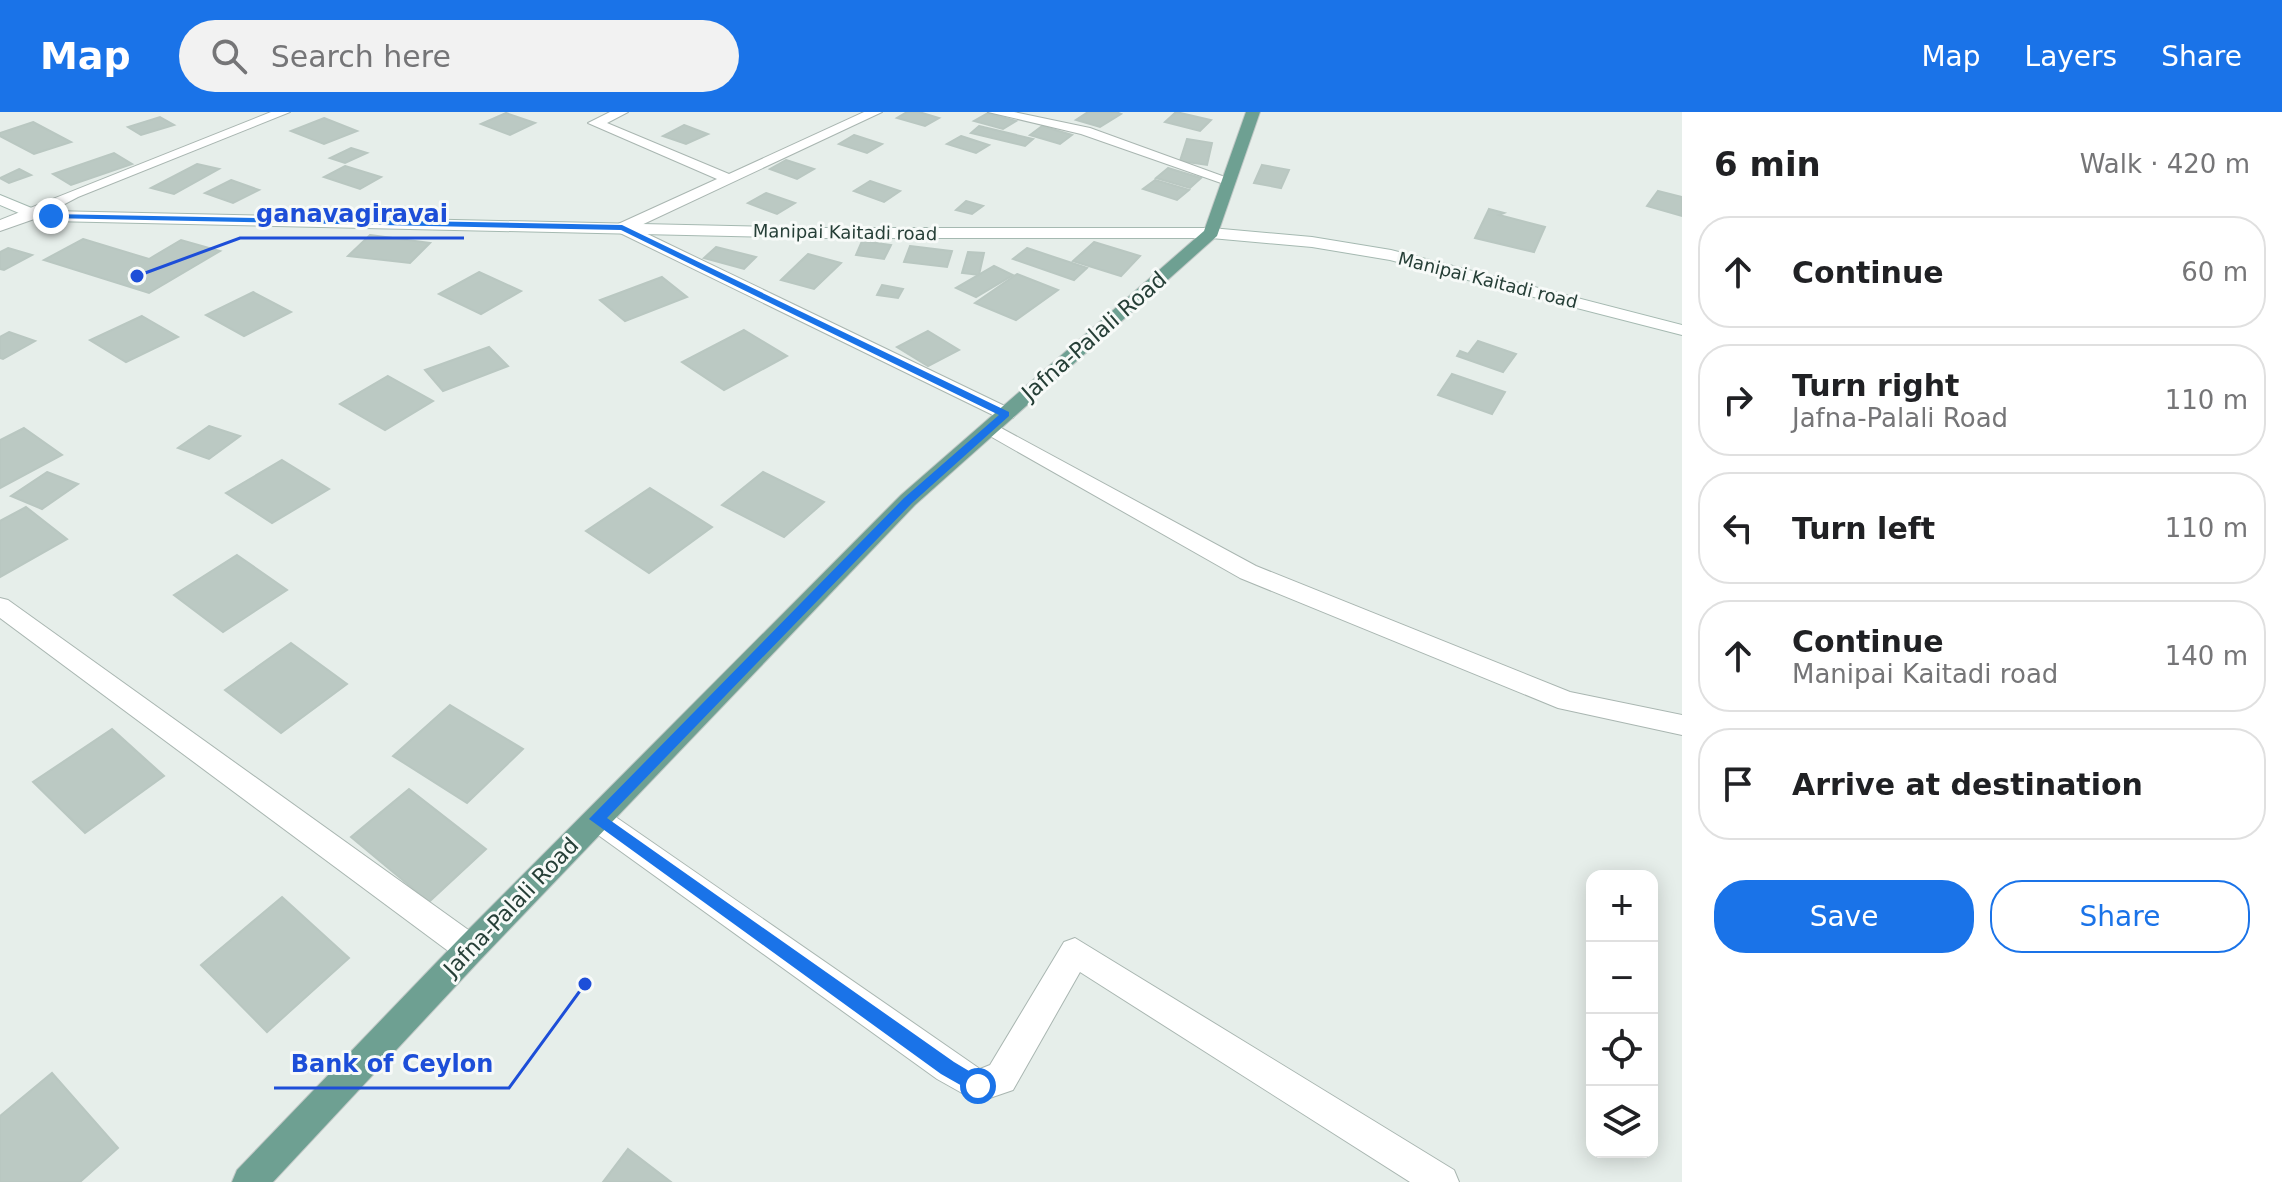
<!DOCTYPE html>
<html lang="en">
<head>
<meta charset="utf-8">
<style>
	body { margin:0; font-family:"DejaVu Sans",sans-serif; background:#f2f2f2; color:#202124 }
	.controls { position:absolute; right:24px; bottom:24px; display:grid; overflow:hidden; border-radius:16px; box-shadow:0 4px 20px #0003 }
	.controls button { width:72px; height:72px; display:grid; place-items:center; padding:0; border:0; border-bottom:2px solid #e0e0e0; background:#fff; color:#202124; font:40px sans-serif }
	.stop { position:absolute; width:24px; height:24px; margin:-18px; border:6px solid #1a73e8; border-radius:50%; background:#fff }
	.stop.end { background:#1a73e8; border-color:#fff; box-shadow:0 2px 8px #0008 }
	.list { margin:0; padding:0; list-style:none }
	h2 { display:flex; justify-content:space-between; align-items:center; height:104px; margin:0; padding:0 32px; font-size:34px }
	h2 small { font-size:26px; font-weight:400; color:#757577 }
	.list li { display:grid; grid-template-columns:52px 1fr auto; gap:24px; align-items:center; box-sizing:border-box; height:112px; margin:0 16px 16px; padding:0 16px; border:2px solid #e0e0e0; border-radius:32px }
	.list b { display:block; font-size:30px; white-space:nowrap }
	.list p { margin:0; font-size:26px; white-space:nowrap; color:#757577 }
	.list em { font-size:26px; font-style:normal; color:#757577 }
	.actions { display:flex; gap:16px; padding:24px 32px }
	.actions a { flex:1; padding:18px 0; border:2px solid #1a73e8; border-radius:32px; text-align:center; font-size:28px; color:#1a73e8 }
	.actions .main { background:#1a73e8; color:#fff }
	.icon { flex:none; width:44px; height:44px; fill:none; stroke:currentColor; stroke-width:2; stroke-linecap:round; stroke-linejoin:round }
	.map { position:relative; flex:none; width:1682px; height:1070px; overflow:hidden }
	header { display:flex; align-items:center; gap:48px; box-sizing:border-box; height:112px; padding:0 40px; background:#1a73e8; color:#fff }
	header strong { font-size:38px }
	nav { display:flex; gap:44px; margin-inline-start:auto; font-size:28px }
	.search { width:560px; height:72px; background:#f2f2f2; display:flex; align-items:center; gap:20px; box-sizing:border-box; padding:0 28px; border-radius:44px; color:#757577; font-size:30px }
	main { display:flex }
	aside { flex:1; background:#fff }
	.map>svg:first-child { display:block }
</style>
</head>
<body>
<header>
<strong>Map</strong>
<div class="search"><svg class="icon" aria-label="search" viewBox="0 0 24 24"><circle cx="10" cy="10" r="6"/><path d="M15 15l6 6"/></svg>Search here</div>
<nav><a>Map</a><a>Layers</a><a>Share</a></nav>
</header>
<main>
<div class="map">
<svg width="1682" height="1070" viewBox="0 0 1682 1070">
	<rect width="100%" height="100%" fill="#e6eeea"/>
	<!-- building -->
	<g fill="#bbc9c3" stroke="#b9c7c1" stroke-width="2">
		<polygon points="907,0 919,0 939,6 925,14 897,6"/>
		<polygon points="1088,0 1116,0 1121,2 1100,15 1076,8"/>
		<polygon points="1176,0 1211,8 1200,19 1165,10"/>
		<polygon points="506,1 535,11 510,23 481,12"/>
		<polygon points="988,1 1016,9 1003,17 974,9"/>
		<polygon points="160,5 174,13 141,23 128,15"/>
		<polygon points="324,6 357,19 324,32 291,19"/>
		<polygon points="33,10 71,30 34,42 0,24 0,21"/>
		<polygon points="684,13 708,22 686,32 663,24"/>
		<polygon points="979,14 1033,27 1025,34 971,21"/>
		<polygon points="1042,14 1072,23 1060,32 1030,23"/>
		<polygon points="854,23 882,32 867,41 839,32"/>
		<polygon points="961,24 989,33 976,41 947,32"/>
		<polygon points="1187,27 1212,31 1207,53 1180,49"/>
		<polygon points="351,36 367,41 345,51 330,46"/>
		<polygon points="114,41 132,52 71,73 53,62"/>
		<polygon points="786,48 814,57 797,67 770,57"/>
		<polygon points="197,52 219,57 174,82 151,76"/>
		<polygon points="1262,53 1289,58 1281,76 1254,71"/>
		<polygon points="345,54 381,65 360,77 324,65"/>
		<polygon points="1168,56 1201,66 1190,76 1156,66"/>
		<polygon points="19,57 31,63 9,71 0,66"/>
		<polygon points="231,68 259,78 233,91 205,81"/>
		<polygon points="1155,68 1189,78 1177,88 1143,77"/>
		<polygon points="870,69 900,79 884,90 854,79"/>
		<polygon points="1658,79 1682,85 1682,104 1647,94"/>
		<polygon points="766,81 795,91 777,102 748,91"/>
		<polygon points="966,89 983,94 972,102 956,98"/>
		<polygon points="1489,97 1504,101 1499,103 1545,115 1534,140 1475,126"/>
		<polygon points="370,123 430,131 410,151 348,144"/>
		<polygon points="83,127 149,147 181,128 220,139 149,181 44,148"/>
		<polygon points="862,129 891,133 884,147 856,143"/>
		<polygon points="1094,130 1140,144 1121,164 1073,149"/>
		<polygon points="910,134 952,139 947,155 904,150"/>
		<polygon points="716,135 756,145 744,157 704,146"/>
		<polygon points="8,136 32,143 4,158 0,157 0,140"/>
		<polygon points="1027,136 1087,156 1074,168 1013,147"/>
		<polygon points="968,140 984,141 979,163 962,161"/>
		<polygon points="808,142 841,151 814,177 781,168"/>
		<polygon points="994,154 1013,163 976,185 956,176"/>
		<polygon points="479,160 521,179 481,202 439,182"/>
		<polygon points="1017,162 1058,178 1016,208 975,191"/>
		<polygon points="662,165 687,185 625,209 600,188"/>
		<polygon points="882,173 903,177 898,186 877,183"/>
		<polygon points="253,180 291,200 244,224 206,203"/>
		<polygon points="142,204 178,225 126,250 90,228"/>
		<polygon points="744,218 787,244 724,278 682,250"/>
		<polygon points="928,219 959,238 928,254 897,235"/>
		<polygon points="9,220 35,229 3,247 0,246 0,225"/>
		<polygon points="1478,229 1516,242 1503,260 1457,244 1460,239 1468,242"/>
		<polygon points="489,235 508,254 443,279 425,258"/>
		<polygon points="1452,262 1505,280 1492,302 1438,283"/>
		<polygon points="388,264 433,289 385,318 340,292"/>
		<polygon points="209,314 240,324 209,347 178,336"/>
		<polygon points="24,316 62,343 0,376 0,328"/>
		<polygon points="282,348 329,377 272,411 226,381"/>
		<polygon points="47,360 78,372 42,397 11,384"/>
		<polygon points="763,360 824,390 784,425 722,393"/>
		<polygon points="650,376 712,415 649,461 586,419"/>
		<polygon points="26,395 67,427 0,465 0,409"/>
		<polygon points="237,443 287,478 223,520 174,483"/>
		<polygon points="291,531 347,572 281,621 225,578"/>
		<polygon points="450,593 523,637 467,691 393,644"/>
		<polygon points="112,617 164,664 85,721 33,670"/>
		<polygon points="409,677 486,737 429,790 351,725"/>
		<polygon points="282,785 349,846 267,920 201,853"/>
		<polygon points="52,961 118,1036 80,1070 0,1070 0,1004"/>
		<polygon points="628,1037 671,1070 603,1070"/>
	</g>
	<g fill="none" stroke-linecap="round" stroke-linejoin="round">
		<!-- minor casing -->
		<g stroke="#a9b6b1" stroke-width="2">
			<g id="minor">
				<polygon points="271,0 290,0 78,85 40,105 0,119 0,108"/>
				<polygon points="610,0 628,0 607,11 729,62 864,0 882,0 635,116 1013,298 1016,302 1013,306 999,306 616,119 616,113 717,67 588,11"/>
				<polygon points="988,0 1014,0 1090,16 1236,69 1229,73 1224,72 1081,22"/>
				<polygon points="990,310 1256,454 1570,580 1682,603 1682,623 1558,596 1240,466 983,320 980,316 983,312"/>
				<polygon points="0,486 8,488 481,827 485,837 481,847 470,851 459,847 0,506"/>
				<polygon points="597,695 607,699 980,957 990,953 1064,830 1075,826 1454,1058 1459,1070 1410,1070 1080,860 1013,978 978,990 937,967 587,715 583,707 587,699"/>
			</g>
		</g>
		<!-- secondary casing -->
		<g stroke="#a5b9b1" stroke-width="2">
			<polygon id="secondary" points="0,83 34,97 51,99 819,116 1211,116 1312,125 1391,138 1682,213 1682,223 1390,148 1312,135 1211,126 819,126 51,109 26,104 0,93"/>
		</g>
		<!-- primary casing -->
		<g stroke="#c2c9c7" stroke-width="2">
			<polygon id="primary" points="1246,0 1260,0 1217,124 915,393 481,847 273,1070 232,1070 237,1058 459,827 901,383 1204,119"/>
		</g>
		<!-- minor -->
		<use href="#minor" fill="#fff" fill-rule="evenodd"/>
		<!-- secondary -->
		<use href="#secondary" fill="#fff" fill-rule="evenodd"/>
		<!-- primary -->
		<use href="#primary" fill="#6ea092" fill-rule="evenodd"/>
	</g>
	<!-- route -->
	<polygon fill="#1a73e8" points="51,102 622,113 1009,300 1009,304 912,391 607,706 954,950 984,968 987,974 984,980 978,983 941,962 589,707 904,386 999,303 621,118 48,106"/>
	<g text-anchor="middle" dominant-baseline="central" stroke-width="6" stroke-linejoin="round" paint-order="stroke">
		<!-- far-street labels -->
		<g font-size="18" fill="#263f37" stroke="#f7faf8">
			<text transform="translate(845 120) rotate(1)">Manipai Kaitadi road</text>
			<text transform="translate(1488 168) rotate(14)">Manipai Kaitadi road</text>
		</g>
		<!-- street labels -->
		<g font-size="22" fill="#263f37" stroke="#f7faf8">
			<text transform="translate(1094 224) rotate(-41)">Jafna-Palali Road</text>
			<text transform="translate(511 795) rotate(-46)">Jafna-Palali Road</text>
		</g>
	</g>
	<!-- callouts -->
	<path fill="none" stroke="#1d4ed8" stroke-width="3" d="M137 164L240 126H464M585 872L509 976H274"/>
	<g fill="#1d4ed8" stroke="#f7faf8" stroke-width="3">
		<circle cx="137" cy="164" r="8"/>
		<circle cx="585" cy="872" r="8"/>
	</g>
	<g font-size="24" text-anchor="middle" font-weight="bold" fill="#1d4ed8" stroke="#f7faf8" stroke-width="6" stroke-linejoin="round" paint-order="stroke">
		<text x="352" y="110">ganavagiravai</text>
		<text x="392" y="960">Bank of Ceylon</text>
	</g>
</svg>
<div class="controls">
<button>+</button>
<button>−</button>
<button><svg class="icon" aria-label="locate" viewBox="0 0 24 24"><circle cx="12" cy="12" r="6"/><path d="M12 2v4M12 18v4M2 12h4M18 12h4"/></svg></button>
<button><svg class="icon" aria-label="layers" viewBox="0 0 24 24"><path d="M12 4l9 5-9 5-9-5zM3 14l9 5 9-5"/></svg></button>
</div>
<div class="stop" style="left:978px;top:974px"></div>
<div class="stop end" style="left:51px;top:104px"></div>
</div>
<aside>
<h2>6 min<small>Walk · 420 m</small></h2>
<ul class="list">
<li><svg class="icon" aria-label="ahead" viewBox="0 0 24 24"><path d="M12 20V5M6 11l6-6 6 6"/></svg><div><b>Continue</b></div><em>60 m</em></li>
<li><svg class="icon" aria-label="right" viewBox="0 0 24 24"><path d="M7 20v-9h11M14 6l5 5-5 5"/></svg><div><b>Turn right</b><p>Jafna-Palali Road</p></div><em>110 m</em></li>
<li><svg class="icon" aria-label="left" viewBox="0 0 24 24"><path d="M17 20v-9H6M10 6l-5 5 5 5"/></svg><div><b>Turn left</b></div><em>110 m</em></li>
<li><svg class="icon" aria-label="ahead" viewBox="0 0 24 24"><path d="M12 20V5M6 11l6-6 6 6"/></svg><div><b>Continue</b><p>Manipai Kaitadi road</p></div><em>140 m</em></li>
<li><svg class="icon" aria-label="arrive" viewBox="0 0 24 24"><path d="M6 21V4h12l-3 4 3 4H6"/></svg><div><b>Arrive at destination</b></div></li>
</ul>
<div class="actions"><a class="main">Save</a><a>Share</a></div>
</aside>
</main>
</body>
</html>
